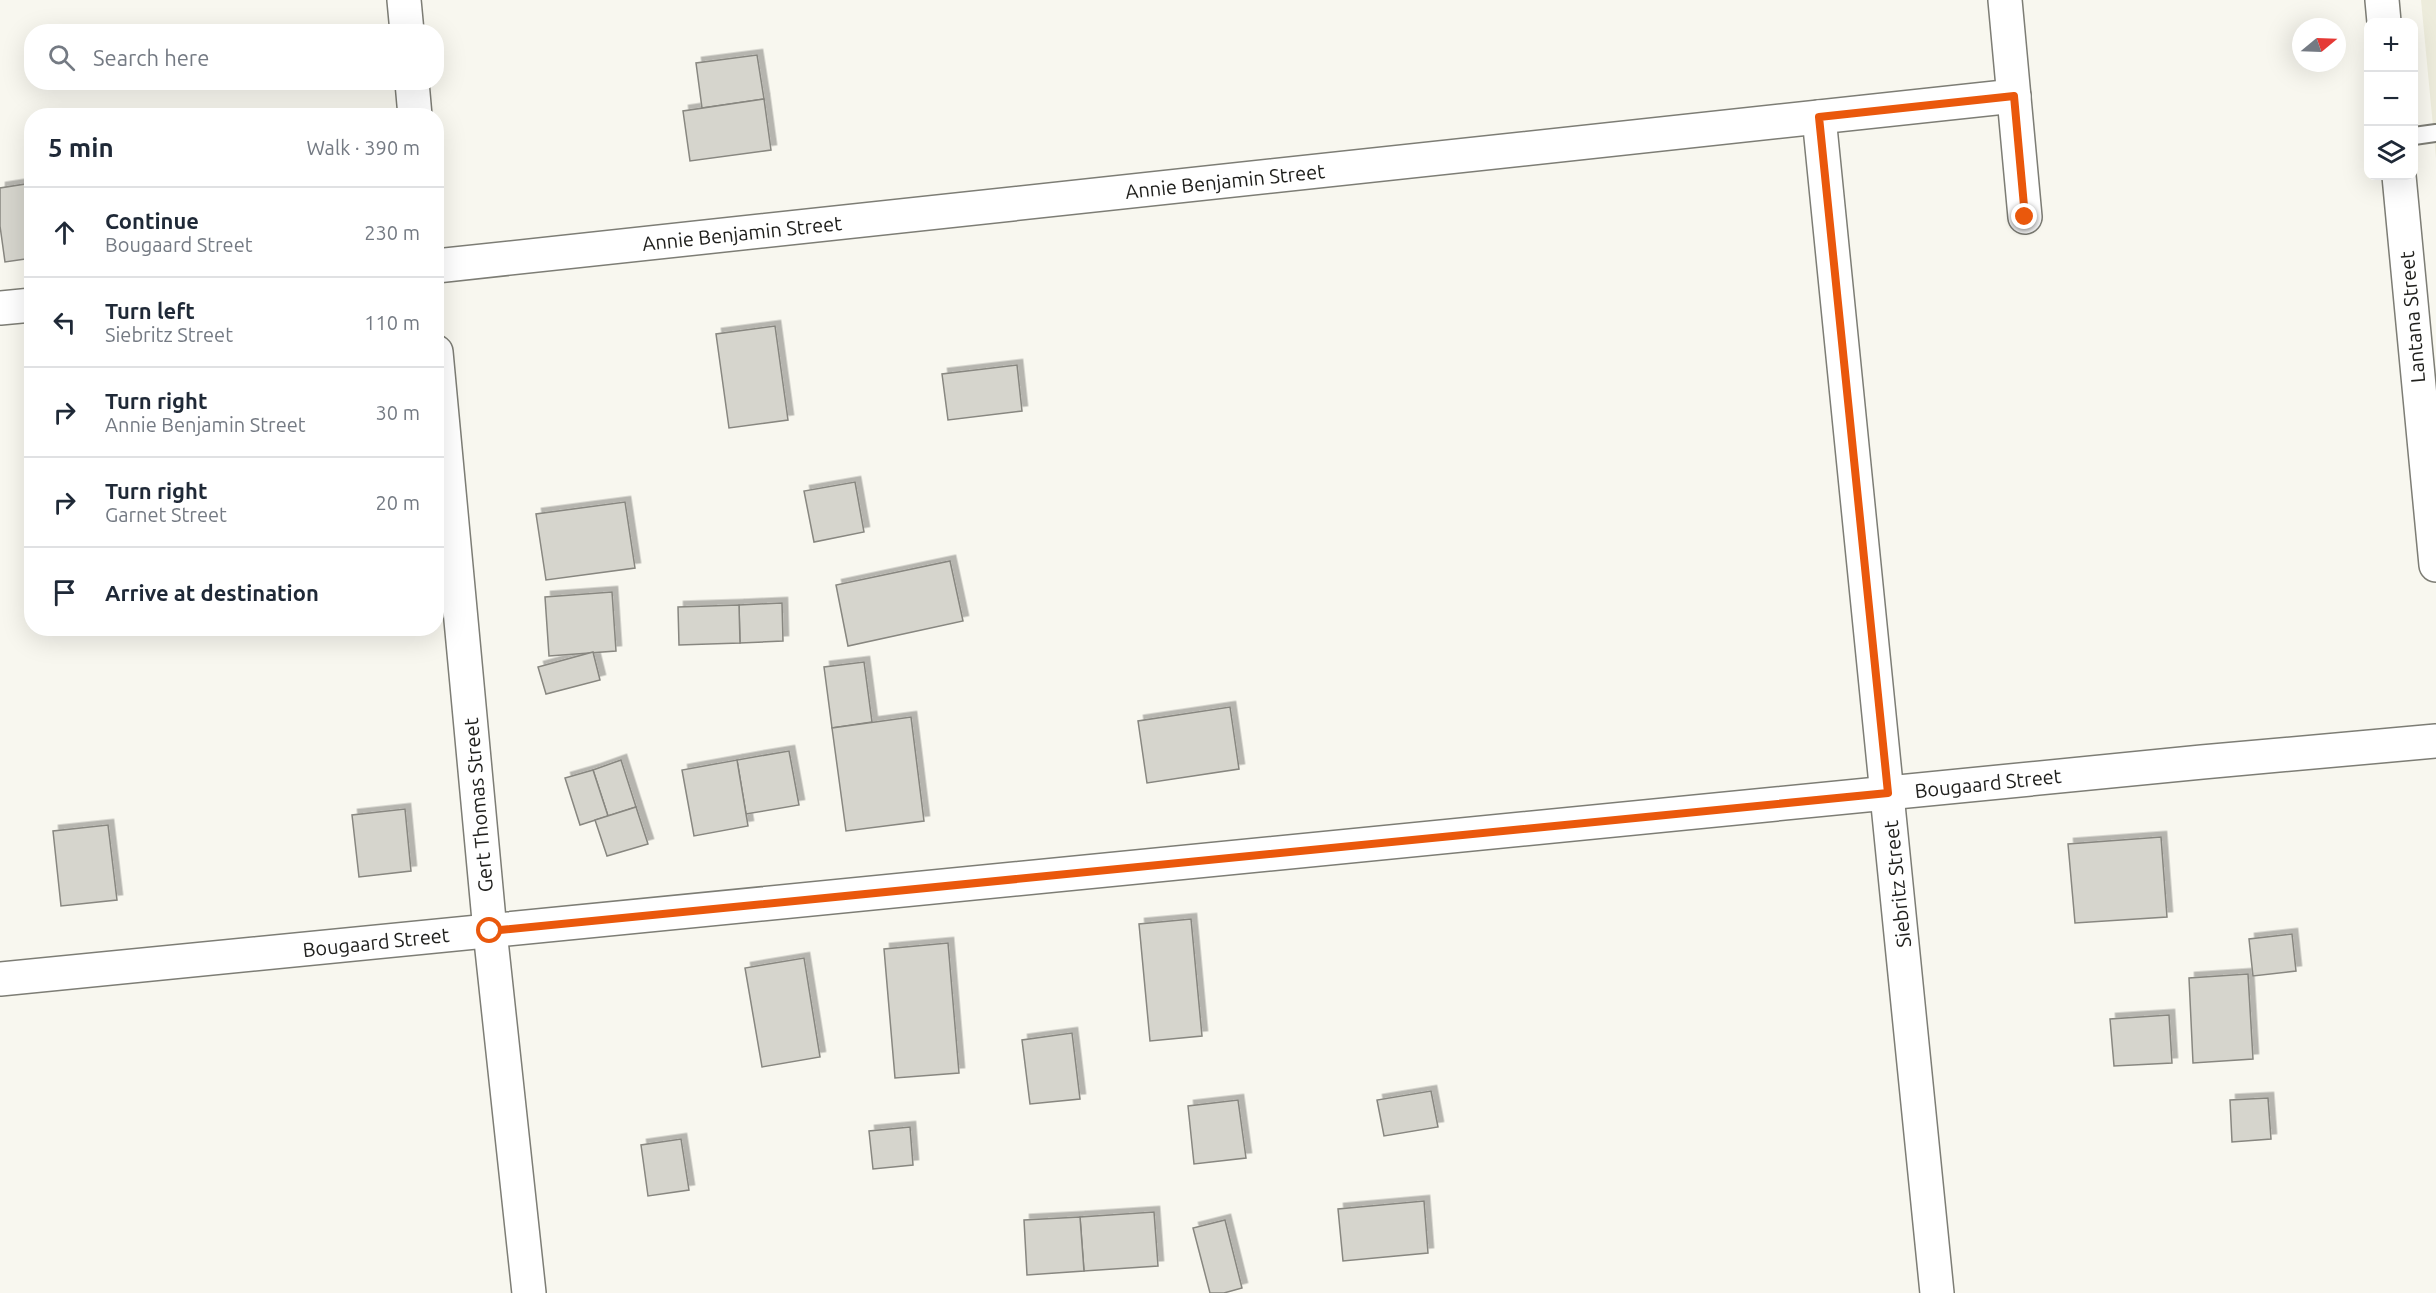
<!DOCTYPE html>
<html lang="en">
<head>
<meta charset="utf-8">
<style>
	body { margin:0; font-family:Ubuntu,sans-serif; background:#f6f6f7; color:#1f2937 }
	.controls { position:absolute; right:18px; top:18px; display:grid; overflow:hidden; border-radius:12px; box-shadow:0 6px 24px #0002 }
	.controls button { width:54px; height:54px; display:grid; place-items:center; padding:0; border:0; border-bottom:2px solid #e0e1e3; background:#fff; color:#1f2937; font:30px sans-serif }
	.compass { position:absolute; left:2292px; top:18px; width:54px; height:54px; border-radius:50%; background:#fff; box-shadow:0 6px 24px #0002; rotate:71deg }
	.stop { position:absolute; width:18px; height:18px; margin:-14px; border:4px solid #ea580c; border-radius:50%; background:#fff }
	.stop.end { background:#ea580c; border-color:#fff; box-shadow:0 2px 6px #0008 }
	.list { margin:0; padding:0; list-style:none }
	h2 { display:flex; justify-content:space-between; align-items:center; height:78px; margin:0; padding:0 24px; font-size:26px }
	h2 small { font-size:20px; font-weight:400; color:#747a83 }
	.list li { display:grid; grid-template-columns:39px 1fr auto; gap:18px; align-items:center; box-sizing:border-box; height:90px; padding:0 24px; border-top:2px solid #e0e1e3 }
	.list b { display:block; font-size:22px; white-space:nowrap }
	.list p { margin:0; font-size:20px; white-space:nowrap; color:#747a83 }
	.list em { font-size:20px; font-style:normal; color:#747a83 }
	.icon { flex:none; width:33px; height:33px; fill:none; stroke:currentColor; stroke-width:2; stroke-linecap:round; stroke-linejoin:round }
	.map { position:relative; flex:none; width:2436px; height:1293px; overflow:hidden }
	.search { position:absolute; background:#fff; box-shadow:0 6px 24px #0002; left:24px; top:24px; width:420px; height:66px; display:flex; align-items:center; gap:15px; box-sizing:border-box; padding:0 21px; border-radius:24px; color:#747a83; font-size:22px }
	.panel { position:absolute; background:#fff; box-shadow:0 6px 24px #0002; left:24px; top:108px; width:420px; height:528px; border-radius:24px }
	.map>svg:first-child { display:block }
</style>
</head>
<body>
<div class="map">
<svg width="2436" height="1293" viewBox="0 0 2436 1293">
	<defs>
		<filter id="shadow"><feDropShadow dx="5.5" dy="-5.5" stdDeviation="0" flood-color="#0004"/></filter>
	</defs>
	<rect width="100%" height="100%" fill="#f8f7ef"/>
	<!-- built -->
	<polygon fill="#edecdc" points="2421,0 2436,0 2436,158"/>
	<!-- building -->
	<g fill="#d6d5cd" stroke="#888780" stroke-width="1.5" filter="url(#shadow)">
		<polygon points="757,55 764,99 702,108 696,63"/>
		<polygon points="764,99 771,150 690,161 683,111"/>
		<polygon points="32,183 32,258 5,262 0,226 0,188"/>
		<polygon points="775,326 788,420 729,428 716,334"/>
		<polygon points="1017,365 1022,411 948,420 942,374"/>
		<polygon points="855,482 864,532 814,542 804,491"/>
		<polygon points="625,502 635,568 546,580 536,514"/>
		<polygon points="950,561 963,621 848,646 836,585"/>
		<polygon points="612,592 616,651 549,656 545,597"/>
		<polygon points="782,603 783,641 740,643 739,605"/>
		<polygon points="739,605 740,643 679,645 678,607"/>
		<polygon points="593,652 600,680 546,694 538,667"/>
		<polygon points="864,662 872,722 832,728 824,667"/>
		<polygon points="1230,707 1239,769 1147,783 1138,721"/>
		<polygon points="911,717 924,821 846,831 832,728"/>
		<polygon points="789,751 799,805 746,814 737,760"/>
		<polygon points="621,760 636,807 608,816 593,770"/>
		<polygon points="737,760 748,826 694,836 682,770"/>
		<polygon points="593,770 608,816 580,825 565,778"/>
		<polygon points="636,807 648,844 607,856 595,820"/>
		<polygon points="405,809 411,871 359,877 352,815"/>
		<polygon points="108,825 117,900 61,906 53,831"/>
		<polygon points="2161,837 2167,917 2075,923 2068,844"/>
		<polygon points="1191,919 1202,1036 1150,1041 1139,924"/>
		<polygon points="2292,934 2296,971 2253,976 2249,939"/>
		<polygon points="948,943 959,1073 895,1078 884,949"/>
		<polygon points="804,958 820,1057 762,1067 745,968"/>
		<polygon points="2248,974 2253,1059 2193,1063 2189,978"/>
		<polygon points="2169,1015 2172,1063 2114,1066 2110,1019"/>
		<polygon points="1072,1033 1080,1099 1030,1104 1022,1040"/>
		<polygon points="1431,1091 1438,1127 1384,1136 1377,1100"/>
		<polygon points="2268,1098 2271,1139 2232,1142 2230,1100"/>
		<polygon points="1238,1100 1246,1158 1194,1164 1188,1106"/>
		<polygon points="910,1127 913,1165 873,1169 869,1131"/>
		<polygon points="681,1139 689,1190 648,1196 641,1145"/>
		<polygon points="1424,1201 1428,1253 1343,1261 1338,1209"/>
		<polygon points="1154,1212 1158,1266 1084,1271 1080,1217"/>
		<polygon points="1080,1217 1084,1271 1027,1275 1024,1220"/>
		<polygon points="1225,1220 1242,1288 1224,1293 1210,1293 1193,1228"/>
	</g>
	<g fill="none" stroke-linecap="round" stroke-linejoin="round">
		<!-- lane casing -->
		<g stroke="#7d7d75" stroke-width="20">
			<polyline id="lane" points="2414,136 2436,133"/>
		</g>
		<!-- street casing -->
		<g stroke="#7d7d75" stroke-width="36">
			<g id="street">
				<polyline points="404,0 407,32"/>
				<polyline points="2005,0 2025,217"/>
				<polyline points="412,82 415,116"/>
				<polyline points="1819,117 1937,1293"/>
				<polyline points="436,266 2014,96"/>
				<polyline points="0,308 32,305"/>
				<polyline points="436,352 490,931 529,1293"/>
				<polyline points="0,979 2202,762 2436,741"/>
			</g>
		</g>
		<!-- secondary casing -->
		<g stroke="#7d7d75" stroke-width="36">
			<g id="secondary">
				<polyline points="2382,0 2384,22"/>
				<polyline points="2399,176 2436,565"/>
			</g>
		</g>
		<!-- lane -->
		<use href="#lane" stroke="#fff" stroke-width="16"/>
		<!-- street -->
		<use href="#street" stroke="#fff" stroke-width="33"/>
		<!-- secondary -->
		<use href="#secondary" stroke="#fff" stroke-width="33"/>
	</g>
	<g fill="none" stroke-linecap="round" stroke-linejoin="round">
		<!-- route -->
		<polyline stroke="#ea580c" stroke-width="8" points="490,931 1888,793 1819,117 2014,96 2025,217"/>
	</g>
	<g text-anchor="middle" dominant-baseline="central" stroke-width="4.5" stroke-linejoin="round" paint-order="stroke">
		<!-- street labels -->
		<g font-size="20" fill="#21211e" stroke="#fff">
			<text transform="translate(1225 181) rotate(-6)">Annie Benjamin Street</text>
			<text transform="translate(742 233) rotate(-6)">Annie Benjamin Street</text>
			<text transform="translate(2412 317) rotate(-95)">Lantana Street</text>
			<text transform="translate(1988 783) rotate(-6)">Bougaard Street</text>
			<text transform="translate(478 805) rotate(-95)">Gert Thomas Street</text>
			<text transform="translate(1897 884) rotate(-96)">Siebritz Street</text>
			<text transform="translate(376 942) rotate(-6)">Bougaard Street</text>
		</g>
	</g>
</svg>
<div class="controls">
<button>+</button>
<button>−</button>
<button><svg class="icon" aria-label="layers" viewBox="0 0 24 24"><path d="M12 4l9 5-9 5-9-5zM3 14l9 5 9-5"/></svg></button>
</div>
<svg class="compass" viewBox="-18 -18 36 36"><path d="M0-13l5 13h-10z" fill="#e53935"/><path d="M0 13l5-13h-10z" fill="#747a83"/></svg>
<div class="stop" style="left:490px;top:931px"></div>
<div class="stop end" style="left:2025px;top:217px"></div>
<div class="search"><svg class="icon" aria-label="search" viewBox="0 0 24 24"><circle cx="10" cy="10" r="6"/><path d="M15 15l6 6"/></svg>Search here</div>
<section class="panel">
<h2>5 min<small>Walk · 390 m</small></h2>
<ul class="list">
<li><svg class="icon" aria-label="ahead" viewBox="0 0 24 24"><path d="M12 20V5M6 11l6-6 6 6"/></svg><div><b>Continue</b><p>Bougaard Street</p></div><em>230 m</em></li>
<li><svg class="icon" aria-label="left" viewBox="0 0 24 24"><path d="M17 20v-9H6M10 6l-5 5 5 5"/></svg><div><b>Turn left</b><p>Siebritz Street</p></div><em>110 m</em></li>
<li><svg class="icon" aria-label="right" viewBox="0 0 24 24"><path d="M7 20v-9h11M14 6l5 5-5 5"/></svg><div><b>Turn right</b><p>Annie Benjamin Street</p></div><em>30 m</em></li>
<li><svg class="icon" aria-label="right" viewBox="0 0 24 24"><path d="M7 20v-9h11M14 6l5 5-5 5"/></svg><div><b>Turn right</b><p>Garnet Street</p></div><em>20 m</em></li>
<li><svg class="icon" aria-label="arrive" viewBox="0 0 24 24"><path d="M6 21V4h12l-3 4 3 4H6"/></svg><div><b>Arrive at destination</b></div></li>
</ul>
</section>
</div>
</body>
</html>
